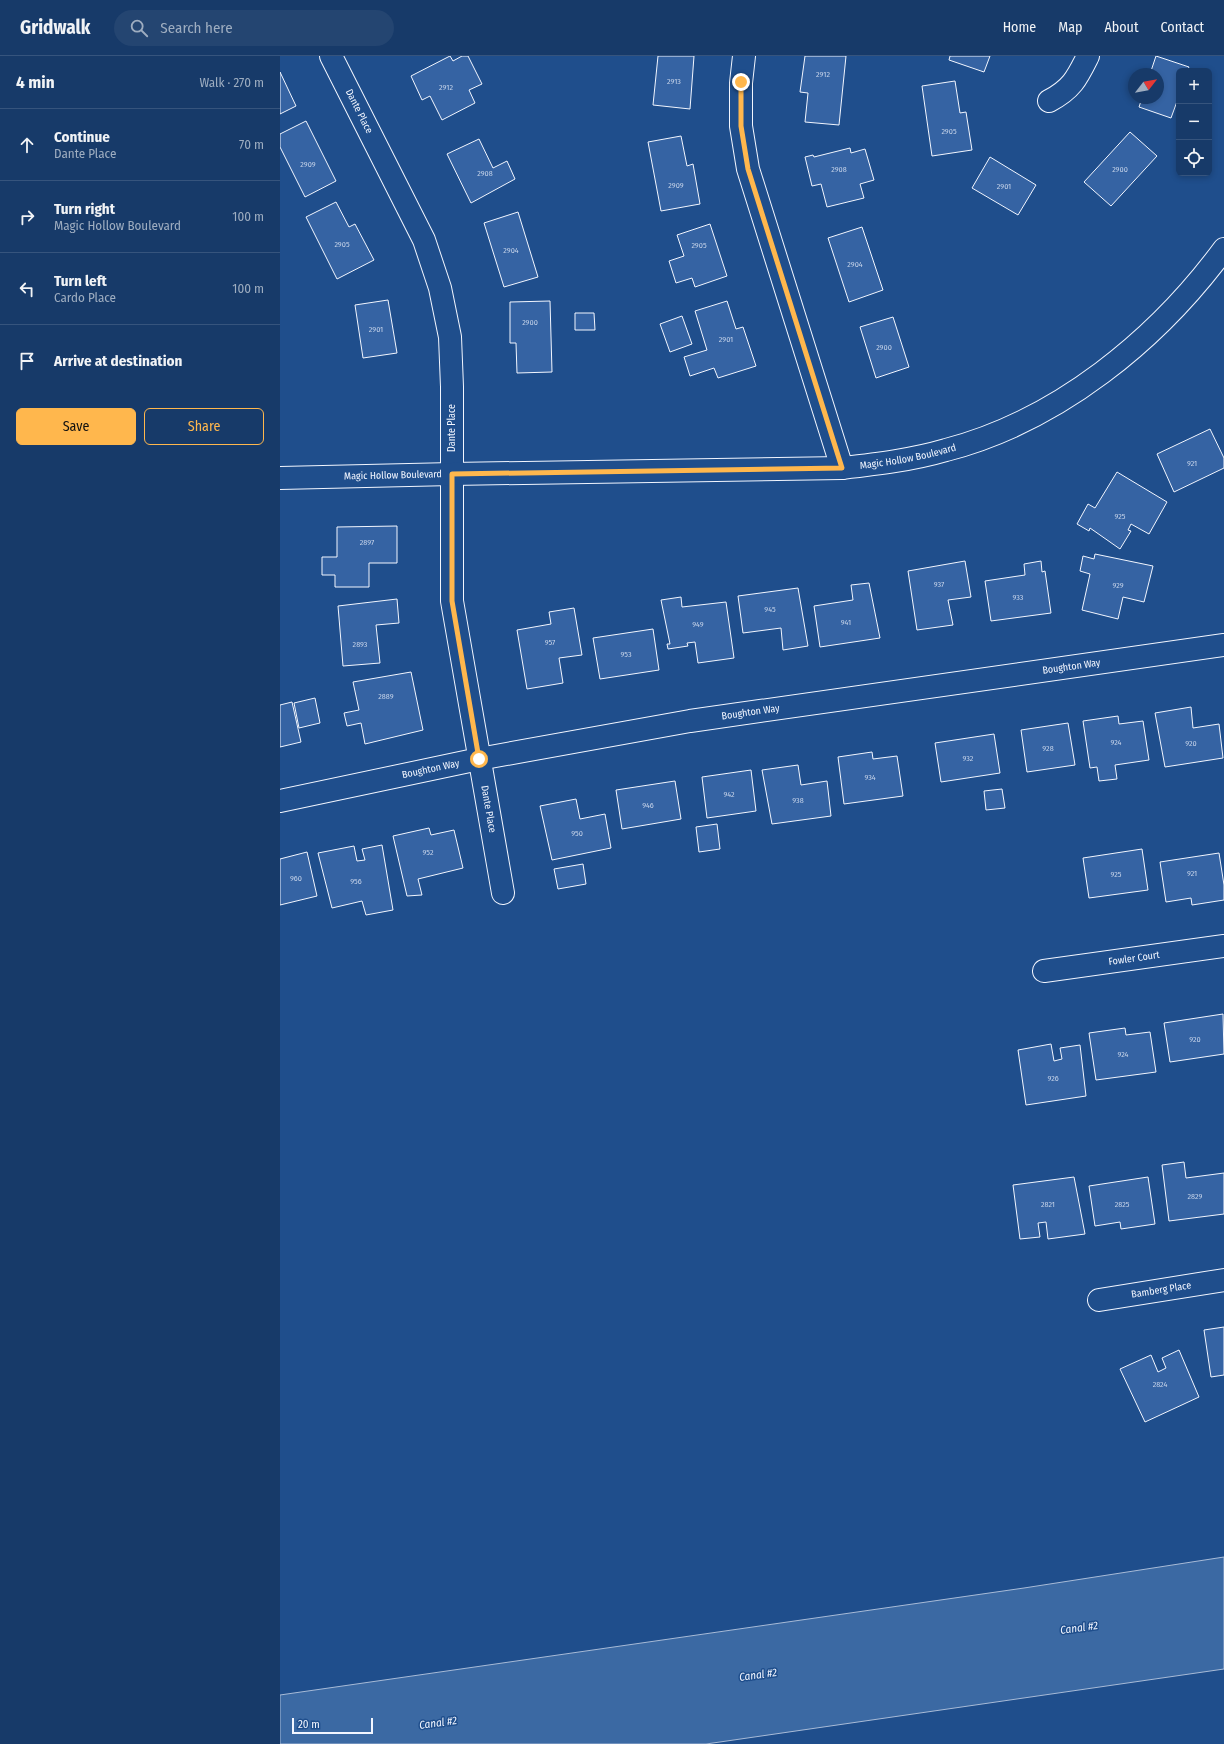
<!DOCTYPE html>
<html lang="en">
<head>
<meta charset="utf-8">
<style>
	body { margin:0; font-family:"Fira Sans Condensed",sans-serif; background:#244571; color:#f1f3f6 }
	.controls { position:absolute; right:12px; top:12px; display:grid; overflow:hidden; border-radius:6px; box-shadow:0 2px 6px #0003 }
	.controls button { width:36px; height:36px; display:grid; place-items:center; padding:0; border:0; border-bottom:1px solid #36547d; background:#173a69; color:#f1f3f6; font:20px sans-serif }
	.compass { position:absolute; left:848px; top:12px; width:36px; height:36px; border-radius:50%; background:#173a69; box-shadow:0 2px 6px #0003; rotate:59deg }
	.scale { position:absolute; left:12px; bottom:10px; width:81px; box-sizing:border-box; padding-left:4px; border:2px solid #f2f6ff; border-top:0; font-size:11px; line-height:14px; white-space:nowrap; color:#f2f6ff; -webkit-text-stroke:3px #1f4e8c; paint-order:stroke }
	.stop { position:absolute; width:12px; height:12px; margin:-9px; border:3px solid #ffb74d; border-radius:50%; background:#fff }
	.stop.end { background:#ffb74d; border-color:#fff; box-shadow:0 1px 4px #0008 }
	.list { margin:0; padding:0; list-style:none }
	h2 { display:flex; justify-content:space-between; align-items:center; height:52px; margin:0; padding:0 16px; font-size:17px }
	h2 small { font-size:13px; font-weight:400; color:#9eadc0 }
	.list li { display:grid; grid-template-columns:26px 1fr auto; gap:12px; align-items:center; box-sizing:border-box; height:72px; padding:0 16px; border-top:1px solid #36547d }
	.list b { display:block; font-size:15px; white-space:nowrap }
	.list p { margin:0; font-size:13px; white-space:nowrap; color:#9eadc0 }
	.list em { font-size:13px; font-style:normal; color:#9eadc0 }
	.actions { display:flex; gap:8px; padding:12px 16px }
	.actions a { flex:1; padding:9px 0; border:1px solid #ffb74d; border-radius:6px; text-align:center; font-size:14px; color:#ffb74d }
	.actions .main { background:#ffb74d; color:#111 }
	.icon { flex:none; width:22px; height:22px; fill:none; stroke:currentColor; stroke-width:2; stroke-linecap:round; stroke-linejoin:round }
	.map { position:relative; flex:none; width:944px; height:1688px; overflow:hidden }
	header { display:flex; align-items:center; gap:24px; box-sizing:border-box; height:56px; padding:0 20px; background:#173a69; border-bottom:1px solid #36547d }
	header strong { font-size:19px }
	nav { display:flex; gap:22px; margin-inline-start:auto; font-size:14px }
	.search { width:280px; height:36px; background:#244571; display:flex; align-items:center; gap:10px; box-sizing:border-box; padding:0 14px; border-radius:22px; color:#9eadc0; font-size:15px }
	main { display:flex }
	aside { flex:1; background:#173a69 }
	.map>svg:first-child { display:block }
</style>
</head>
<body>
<header>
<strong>Gridwalk</strong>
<div class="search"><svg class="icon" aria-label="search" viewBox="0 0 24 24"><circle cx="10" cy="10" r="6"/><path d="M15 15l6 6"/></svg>Search here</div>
<nav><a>Home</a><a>Map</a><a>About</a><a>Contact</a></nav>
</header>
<main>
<aside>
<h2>4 min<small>Walk · 270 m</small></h2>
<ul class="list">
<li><svg class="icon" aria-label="ahead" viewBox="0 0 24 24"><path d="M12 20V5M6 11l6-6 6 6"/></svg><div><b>Continue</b><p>Dante Place</p></div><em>70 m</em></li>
<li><svg class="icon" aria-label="right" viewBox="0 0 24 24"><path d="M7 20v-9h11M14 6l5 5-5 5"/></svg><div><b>Turn right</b><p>Magic Hollow Boulevard</p></div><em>100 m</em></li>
<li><svg class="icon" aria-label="left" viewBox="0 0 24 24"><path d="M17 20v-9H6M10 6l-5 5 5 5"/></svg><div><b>Turn left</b><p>Cardo Place</p></div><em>100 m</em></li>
<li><svg class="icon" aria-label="arrive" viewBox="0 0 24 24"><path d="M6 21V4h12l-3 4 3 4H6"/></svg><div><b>Arrive at destination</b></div></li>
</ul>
<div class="actions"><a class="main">Save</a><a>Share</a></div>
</aside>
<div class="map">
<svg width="944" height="1688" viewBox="0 0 944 1688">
	<rect width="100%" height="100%" fill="#1f4e8c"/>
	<!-- water -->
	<polygon fill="#3b69a3" stroke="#a8bbd7" points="944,1501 944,1613 426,1688 0,1688 0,1639 744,1532"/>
	<!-- building -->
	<g fill="#3563a3" stroke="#f2f6ff">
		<polygon points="170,0 173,5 182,0 188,0 202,28 189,34 195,47 162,64 150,40 142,44 131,20"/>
		<polygon points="378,0 414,0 410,53 373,49"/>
		<polygon points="525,0 566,0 559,69 525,66 528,37 520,36"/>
		<polygon points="670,0 710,0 704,16 669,4"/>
		<polygon points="876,0 909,11 907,15 899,15 899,40 891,62 859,51 862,42 878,42 878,18 870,18"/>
		<polygon points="0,16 16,50 0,58"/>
		<polygon points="675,25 680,57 686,56 692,94 652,100 642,30"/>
		<polygon points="26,65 56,125 25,141 0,91 0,78"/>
		<polygon points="850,76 877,100 831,150 804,126"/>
		<polygon points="401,80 407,110 413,108 420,148 381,155 368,86"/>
		<polygon points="199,83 213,112 227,105 235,123 191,147 167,98"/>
		<polygon points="570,92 571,97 585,93 594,124 580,128 584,142 547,151 541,128 532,130 525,101 533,99 534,101"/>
		<polygon points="710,101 756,129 738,159 692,132"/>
		<polygon points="56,146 69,171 75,168 94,204 57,223 26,161"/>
		<polygon points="238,156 258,221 224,231 204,167"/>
		<polygon points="430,168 447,220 415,231 412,222 396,227 389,205 404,200 397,179"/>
		<polygon points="582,171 603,234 569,246 548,182"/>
		<polygon points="108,244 117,297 83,302 75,249"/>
		<polygon points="270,245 272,316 237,317 236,287 230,287 230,246"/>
		<polygon points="447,245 456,273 463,271 476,310 438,322 434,312 410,320 404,301 427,294 415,255"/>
		<polygon points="295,257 314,257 315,274 295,274"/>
		<polygon points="402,260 412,288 390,296 380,268"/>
		<polygon points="613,261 629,311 596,322 580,271"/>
		<polygon points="930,373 944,402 944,412 894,436 877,398"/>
		<polygon points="837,416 887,446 869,478 851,468 848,474 851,475 840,493 810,472 809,475 797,468 808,448 815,452"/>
		<polygon points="117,470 117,507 89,507 89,531 55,531 55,519 42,519 42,501 57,501 57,471"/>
		<polygon points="815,498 873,510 864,546 843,541 838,563 802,554 810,518 800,515 803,500 814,503"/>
		<polygon points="685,505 691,541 668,544 673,569 637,574 628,515"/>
		<polygon points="761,505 762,516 765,515 771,557 711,565 705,525 745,519 744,508"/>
		<polygon points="589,527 600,582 540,591 534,550 573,544 571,529"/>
		<polygon points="518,532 528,590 503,594 501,572 463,577 458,540"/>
		<polygon points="401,541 402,551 446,546 454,602 418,607 415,586 407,587 408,590 388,593 387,588 390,588 381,544"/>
		<polygon points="117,543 119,567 96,569 100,607 63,610 58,550"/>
		<polygon points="294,552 302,599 279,602 283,627 247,633 237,574 271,568 269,556"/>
		<polygon points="373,573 379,614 320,623 313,582"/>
		<polygon points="131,616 143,674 85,688 81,667 67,670 64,657 79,654 73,626"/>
		<polygon points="35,642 40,667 19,672 14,647"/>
		<polygon points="12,646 21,686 0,691 0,649"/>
		<polygon points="911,651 913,672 939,668 943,702 885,711 875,657"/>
		<polygon points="838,660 839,668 863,665 869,704 835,709 837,723 819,725 817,711 810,712 803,665"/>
		<polygon points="788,667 795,709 747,716 741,674"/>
		<polygon points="714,678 720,717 661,726 655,687"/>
		<polygon points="592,696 593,703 617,700 623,740 564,748 558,701"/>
		<polygon points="518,709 521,729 547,725 551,760 492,768 482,714"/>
		<polygon points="471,714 476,755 427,762 422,721"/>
		<polygon points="395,725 401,763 342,773 336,734"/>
		<polygon points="722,733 725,752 706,754 704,735"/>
		<polygon points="296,743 300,763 325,758 331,792 272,804 260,750"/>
		<polygon points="437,768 440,793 419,796 416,771"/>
		<polygon points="149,772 151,779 174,774 183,812 138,823 142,839 127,840 113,780"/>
		<polygon points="102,789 113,854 86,859 82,845 52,852 38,797 74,790 77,805 85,804 82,793"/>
		<polygon points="862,793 868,834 809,842 803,802"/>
		<polygon points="27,796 37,840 0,849 0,803"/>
		<polygon points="939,797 944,829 944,844 912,849 911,842 886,846 880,806"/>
		<polygon points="303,808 306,828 278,833 274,813"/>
		<polygon points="943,958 944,998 890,1006 884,967"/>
		<polygon points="845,972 846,979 870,976 876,1016 816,1024 809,977"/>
		<polygon points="771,988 774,1005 782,1003 780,992 800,989 806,1040 746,1049 738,994"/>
		<polygon points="904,1106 906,1122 944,1117 944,1158 889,1165 882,1109"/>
		<polygon points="794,1121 805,1178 768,1183 766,1166 758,1167 760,1181 740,1183 733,1129"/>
		<polygon points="868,1121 875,1168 841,1173 840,1166 815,1170 809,1130"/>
		<polygon points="944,1271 944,1319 931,1321 924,1274"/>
		<polygon points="899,1294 919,1341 865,1366 840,1313 871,1299 878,1316 886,1312 882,1302"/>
	</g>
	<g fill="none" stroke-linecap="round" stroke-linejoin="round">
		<!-- minor casing -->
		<g stroke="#f2f6ff" stroke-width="24">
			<g id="minor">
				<path id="s1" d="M51 0 144 184 160 232 170 281 172 331V545L223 837"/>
				<polyline points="464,0 461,27 461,70 468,113 562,412"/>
				<path d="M769 45C792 33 797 22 808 0"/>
				<path id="s2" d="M0 422 172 418 562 412C597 408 632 404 666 394 778 365 877 284 944 193"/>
				<path id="s3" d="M0 745 199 703 410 665 944 589"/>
				<path id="s4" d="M764 915 944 890"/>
				<path id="s5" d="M819 1244 944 1224"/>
			</g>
		</g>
		<!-- minor -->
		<use href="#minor" stroke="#1f4e8c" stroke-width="22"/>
	</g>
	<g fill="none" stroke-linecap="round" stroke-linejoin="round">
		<!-- route -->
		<polyline stroke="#ffb74d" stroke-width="5" points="199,703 172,545 172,418 562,412 468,113 461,70 461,26"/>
	</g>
	<g text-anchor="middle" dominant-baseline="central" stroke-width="3" stroke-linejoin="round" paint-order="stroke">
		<!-- number labels -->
		<g font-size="8" fill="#c3d1e8">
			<text x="543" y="18">2912</text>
			<text x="394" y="25">2913</text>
			<text x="166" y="31">2912</text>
			<text x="669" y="75">2905</text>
			<text x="28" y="108">2909</text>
			<text x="559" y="113">2908</text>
			<text x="840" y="113">2900</text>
			<text x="205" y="117">2908</text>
			<text x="396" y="129">2909</text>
			<text x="724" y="130">2901</text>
			<text x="62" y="188">2905</text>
			<text x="419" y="189">2905</text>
			<text x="231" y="194">2904</text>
			<text x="575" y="208">2904</text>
			<text x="250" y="266">2900</text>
			<text x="96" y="273">2901</text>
			<text x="446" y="283">2901</text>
			<text x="604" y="291">2900</text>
			<text x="912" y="407">921</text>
			<text x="840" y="460">925</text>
			<text x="87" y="486">2897</text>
			<text x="659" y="528">937</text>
			<text x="838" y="529">929</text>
			<text x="738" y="541">933</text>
			<text x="490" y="553">945</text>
			<text x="566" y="566">941</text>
			<text x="418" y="568">949</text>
			<text x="270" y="586">957</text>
			<text x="80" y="588">2893</text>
			<text x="346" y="598">953</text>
			<text x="106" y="640">2889</text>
			<text x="836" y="686">924</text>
			<text x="911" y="687">920</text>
			<text x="768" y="692">928</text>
			<text x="688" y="702">932</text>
			<text x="590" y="721">934</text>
			<text x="449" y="738">942</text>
			<text x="518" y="744">938</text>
			<text x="368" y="749">946</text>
			<text x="297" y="777">950</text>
			<text x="148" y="796">952</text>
			<text x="912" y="817">921</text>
			<text x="836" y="818">925</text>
			<text x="16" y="822">960</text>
			<text x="76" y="825">956</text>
			<text x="915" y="983">920</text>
			<text x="843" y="998">924</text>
			<text x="773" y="1022">926</text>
			<text x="915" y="1140">2829</text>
			<text x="768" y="1148">2821</text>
			<text x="842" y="1148">2825</text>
			<text x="880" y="1328">2824</text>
		</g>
		<!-- street labels -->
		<g font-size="10" fill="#f2f6ff" stroke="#1f4e8c">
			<text stroke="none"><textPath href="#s1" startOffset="62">Dante Place</textPath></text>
			<text transform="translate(172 372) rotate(-90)">Dante Place</text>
			<text stroke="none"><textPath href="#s2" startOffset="629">Magic Hollow Boulevard</textPath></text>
			<text stroke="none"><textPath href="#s2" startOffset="113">Magic Hollow Boulevard</textPath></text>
			<text stroke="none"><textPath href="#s3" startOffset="803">Boughton Way</textPath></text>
			<text stroke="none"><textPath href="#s3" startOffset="479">Boughton Way</textPath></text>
			<text stroke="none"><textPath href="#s3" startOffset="154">Boughton Way</textPath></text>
			<text stroke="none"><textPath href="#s1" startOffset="782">Dante Place</textPath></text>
			<text stroke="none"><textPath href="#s4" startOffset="91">Fowler Court</textPath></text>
			<text stroke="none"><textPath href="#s5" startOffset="63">Bamberg Place</textPath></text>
		</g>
		<!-- water labels -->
		<g font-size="11" font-style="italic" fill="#f2f6ff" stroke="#1f4e8c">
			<text transform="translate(799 1572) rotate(-8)">Canal #2</text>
			<text transform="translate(478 1619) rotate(-8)">Canal #2</text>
			<text transform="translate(158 1667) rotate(-8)">Canal #2</text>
		</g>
	</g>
</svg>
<div class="controls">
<button>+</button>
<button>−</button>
<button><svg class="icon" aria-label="locate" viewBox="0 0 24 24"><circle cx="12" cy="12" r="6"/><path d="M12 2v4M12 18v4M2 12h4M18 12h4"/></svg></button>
</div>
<svg class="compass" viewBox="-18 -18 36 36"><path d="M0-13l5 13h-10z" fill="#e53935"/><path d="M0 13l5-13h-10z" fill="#9eadc0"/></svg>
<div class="scale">20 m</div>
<div class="stop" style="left:199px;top:703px"></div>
<div class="stop end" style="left:461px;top:26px"></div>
</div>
</main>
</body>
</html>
